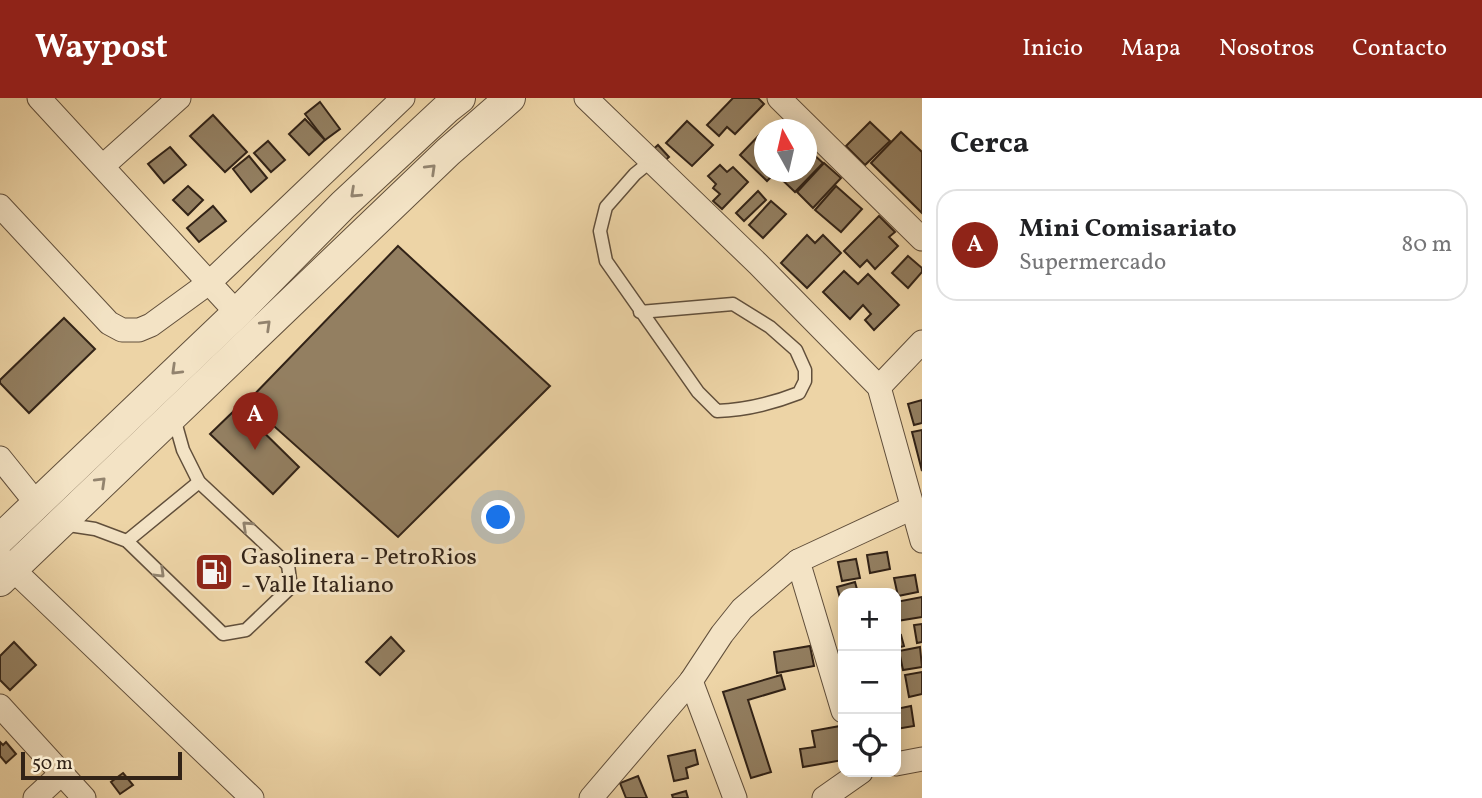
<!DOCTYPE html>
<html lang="es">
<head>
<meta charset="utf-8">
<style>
	body { margin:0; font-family:Vollkorn,serif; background:#f2f2f2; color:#202124 }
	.controls { position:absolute; right:21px; bottom:21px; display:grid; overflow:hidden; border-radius:14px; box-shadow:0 4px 18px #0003 }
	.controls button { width:63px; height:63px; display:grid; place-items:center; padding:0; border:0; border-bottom:2px solid #e0e0e0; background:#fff; color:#202124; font:35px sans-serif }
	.compass { position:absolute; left:754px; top:21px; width:63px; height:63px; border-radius:50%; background:#fff; box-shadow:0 4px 18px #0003; rotate:352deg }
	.scale { position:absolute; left:21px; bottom:18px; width:161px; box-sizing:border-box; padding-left:7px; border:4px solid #322317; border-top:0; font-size:19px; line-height:24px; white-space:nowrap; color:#322317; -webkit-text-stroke:5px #f3e3c5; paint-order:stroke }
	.you { position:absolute; left:499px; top:420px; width:24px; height:24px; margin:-18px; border:5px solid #fff; border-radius:50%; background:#1a73e8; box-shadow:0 0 0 10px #1a73e833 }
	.badge { display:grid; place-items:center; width:46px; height:46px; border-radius:50%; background:#8f2418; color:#fff; font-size:23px; font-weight:700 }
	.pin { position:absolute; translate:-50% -58px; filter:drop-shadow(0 2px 4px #0008) }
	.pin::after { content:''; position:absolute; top:37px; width:24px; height:21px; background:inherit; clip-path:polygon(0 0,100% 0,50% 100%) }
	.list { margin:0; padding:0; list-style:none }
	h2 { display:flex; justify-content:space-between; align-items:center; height:91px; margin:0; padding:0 28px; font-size:30px }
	h2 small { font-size:23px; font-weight:400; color:#757577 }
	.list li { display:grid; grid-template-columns:46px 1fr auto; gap:21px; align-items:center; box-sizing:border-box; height:112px; margin:0 14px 14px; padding:0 14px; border:2px solid #e0e0e0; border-radius:21px }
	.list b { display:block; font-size:26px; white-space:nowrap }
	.list p { margin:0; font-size:23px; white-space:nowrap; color:#757577 }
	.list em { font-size:23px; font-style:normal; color:#757577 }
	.icon { flex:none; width:38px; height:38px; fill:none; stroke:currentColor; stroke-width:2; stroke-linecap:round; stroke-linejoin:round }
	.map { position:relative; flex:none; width:922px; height:700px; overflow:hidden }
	header { display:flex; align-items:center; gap:42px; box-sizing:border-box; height:98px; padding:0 35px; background:#8f2418; color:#fff }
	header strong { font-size:33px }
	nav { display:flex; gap:38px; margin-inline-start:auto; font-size:24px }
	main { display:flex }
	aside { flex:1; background:#fff }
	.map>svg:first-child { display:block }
</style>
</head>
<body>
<header>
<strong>Waypost</strong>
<nav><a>Inicio</a><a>Mapa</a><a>Nosotros</a><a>Contacto</a></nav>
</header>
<main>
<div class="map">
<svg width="922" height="700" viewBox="0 0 922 700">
	<rect width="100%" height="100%" fill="#edd4a6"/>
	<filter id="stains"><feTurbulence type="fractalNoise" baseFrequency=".00286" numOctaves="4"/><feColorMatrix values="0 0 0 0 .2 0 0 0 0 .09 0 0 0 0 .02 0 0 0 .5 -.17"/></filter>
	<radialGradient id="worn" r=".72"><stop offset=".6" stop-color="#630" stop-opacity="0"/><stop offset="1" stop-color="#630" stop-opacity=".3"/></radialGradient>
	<!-- building -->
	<g fill="#937f61" stroke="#322317" stroke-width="2">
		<polygon points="733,0 758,0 764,6 735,36 727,29 719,38 707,27"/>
		<polygon points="320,4 340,31 325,42 305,16"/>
		<polygon points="213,17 247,54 225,74 190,38"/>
		<polygon points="305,21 325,42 309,57 289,36"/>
		<polygon points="687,23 713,47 692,68 666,45"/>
		<polygon points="870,24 890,43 865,67 846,48"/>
		<polygon points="764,32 764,74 776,74 767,83 740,57"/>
		<polygon points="901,34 922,54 922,115 871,65"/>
		<polygon points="268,43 285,62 271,74 254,55"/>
		<polygon points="658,47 669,59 661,66 650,54"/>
		<polygon points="170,49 186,67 164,85 148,66"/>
		<polygon points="813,56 823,65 795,94 776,76 779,74 806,74 806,57 810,60"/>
		<polygon points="249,58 267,80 251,94 233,71"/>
		<polygon points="824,65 841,80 813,110 797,94"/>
		<polygon points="720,67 727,74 733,69 748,84 722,111 713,103 720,96 713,90 716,86 708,78"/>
		<polygon points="188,88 203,102 188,117 173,102"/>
		<polygon points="836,88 862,111 841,134 815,112"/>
		<polygon points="758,93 766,102 744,123 736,115"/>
		<polygon points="771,103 786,116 763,140 749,127"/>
		<polygon points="213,108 226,123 199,144 187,130"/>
		<polygon points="879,118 895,134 889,139 898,148 875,171 867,162 860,169 844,153"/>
		<polygon points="807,137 815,145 823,137 841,155 807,190 781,165"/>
		<polygon points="398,148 550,288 398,439 247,304"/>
		<polygon points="908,158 922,170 922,174 908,190 892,175"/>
		<polygon points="844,173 858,186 868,176 899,207 874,232 865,222 871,216 863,207 850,221 823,194"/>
		<polygon points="64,220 95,251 29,315 0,285 0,282"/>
		<polygon points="922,302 922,325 914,327 908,306"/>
		<polygon points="238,309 299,369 273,396 210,336"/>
		<polygon points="922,332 922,373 912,334"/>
		<polygon points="887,454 890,471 870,475 867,457"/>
		<polygon points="856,461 860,480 842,483 838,464"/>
		<polygon points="915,477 918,494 898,498 894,480"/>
		<polygon points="855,484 858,495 843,495 843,511 837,489"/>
		<polygon points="922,499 922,519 897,523 896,504"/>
		<polygon points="922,526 922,544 917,545 914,527"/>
		<polygon points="901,537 904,548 897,550 896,538"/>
		<polygon points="391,539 404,553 380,577 366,564"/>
		<polygon points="14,544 36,567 10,592 0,582 0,558"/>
		<polygon points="810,548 814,568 777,575 774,554"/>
		<polygon points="920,549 922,569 903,572 899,553"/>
		<polygon points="922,574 922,596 909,599 905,577"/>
		<polygon points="781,577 785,591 748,602 771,674 751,680 723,594"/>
		<polygon points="911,608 914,628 896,631 896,611"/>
		<polygon points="840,628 843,662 803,669 800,651 815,649 812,633"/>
		<polygon points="0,644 3,647 6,644 16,656 6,665 0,658"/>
		<polygon points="695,652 698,666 686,670 688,680 674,683 668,658"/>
		<polygon points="123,675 133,687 120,696 111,684"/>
		<polygon points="638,678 647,700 626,700 620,685"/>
		<polygon points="686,693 688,700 673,700 672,697"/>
	</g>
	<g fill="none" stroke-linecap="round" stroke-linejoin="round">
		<!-- service casing -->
		<g stroke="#614f3b" stroke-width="15">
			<g id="service">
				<path d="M640 214 733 206 770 229 796 252 805 272V283L799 295C771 306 747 312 717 313L698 294 606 163 600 133 606 109 635 76 651 63"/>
				<polyline points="62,426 95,431 127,443 223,536 246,532 291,489 288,467 199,384 183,352 174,320"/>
				<polyline points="127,443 199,384"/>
			</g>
		</g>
		<!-- minor casing -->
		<g stroke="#614f3b" stroke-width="25">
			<g id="minor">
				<polyline points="39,0 237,215"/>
				<polyline points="586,0 758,166 879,289 922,443"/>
				<polyline points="779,0 922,141"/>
				<polyline points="103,68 179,0"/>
				<polyline points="0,108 109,225 122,232 139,232 151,227 210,184 403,0"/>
				<polyline points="879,289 922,244"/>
				<polyline points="0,360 37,406"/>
				<polyline points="0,459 252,700"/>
				<polyline points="691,583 735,700"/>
				<polyline points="0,608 84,700"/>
				<polyline points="843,613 798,463 912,410"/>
				<polyline points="896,666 922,661"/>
				<polyline points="35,700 61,676"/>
				<polyline points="591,700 691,583 722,536 742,511 798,463"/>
				<polyline points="824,700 861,674"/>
			</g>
		</g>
		<!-- tertiary casing -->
		<g stroke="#614f3b" stroke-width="32">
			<g id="tertiary">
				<polyline points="0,441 237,215 343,107 446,11 460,0"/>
				<polyline points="0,483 448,54 510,0"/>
			</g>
		</g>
		<!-- service -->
		<use href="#service" stroke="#f3e3c5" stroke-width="12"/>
		<!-- minor -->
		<use href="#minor" stroke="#f3e3c5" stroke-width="23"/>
		<!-- tertiary -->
		<use href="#tertiary" stroke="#f3e3c5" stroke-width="30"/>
	</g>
	<!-- one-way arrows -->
	<defs><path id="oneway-chevron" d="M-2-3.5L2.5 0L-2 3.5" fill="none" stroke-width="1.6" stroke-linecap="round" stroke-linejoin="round" transform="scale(1.75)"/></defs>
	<g stroke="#92836e">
		<use href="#oneway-chevron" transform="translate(431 71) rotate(-44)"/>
		<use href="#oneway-chevron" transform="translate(355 95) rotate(137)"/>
		<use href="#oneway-chevron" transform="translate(266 227) rotate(-44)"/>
		<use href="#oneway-chevron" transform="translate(176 272) rotate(136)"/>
		<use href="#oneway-chevron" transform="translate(101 384) rotate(-44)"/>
		<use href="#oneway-chevron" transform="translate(247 428) rotate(-137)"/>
		<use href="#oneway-chevron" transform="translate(160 475) rotate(44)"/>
	</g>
	<!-- icons -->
	<defs>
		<g id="fuel-square" transform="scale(2.0125)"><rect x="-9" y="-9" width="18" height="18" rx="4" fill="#8f2418" stroke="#f3e3c5"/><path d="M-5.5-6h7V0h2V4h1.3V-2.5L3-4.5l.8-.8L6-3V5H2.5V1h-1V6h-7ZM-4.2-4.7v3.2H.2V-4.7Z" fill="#fff"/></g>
	</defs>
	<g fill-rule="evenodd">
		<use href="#fuel-square" x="214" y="474"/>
	</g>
	<g text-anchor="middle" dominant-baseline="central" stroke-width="6" stroke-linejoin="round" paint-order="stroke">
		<!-- poi labels -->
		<g font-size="24" fill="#322317" stroke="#f3e3c5" text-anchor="start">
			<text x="241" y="460">Gasolinera - PetroRios<tspan x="241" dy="28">- Valle Italiano</tspan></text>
		</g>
	</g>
	<rect width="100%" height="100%" filter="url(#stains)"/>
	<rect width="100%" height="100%" fill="url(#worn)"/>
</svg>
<div class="controls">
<button>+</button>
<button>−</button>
<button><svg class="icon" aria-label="locate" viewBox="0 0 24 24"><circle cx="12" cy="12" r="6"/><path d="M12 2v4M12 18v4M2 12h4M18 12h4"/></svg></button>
</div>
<svg class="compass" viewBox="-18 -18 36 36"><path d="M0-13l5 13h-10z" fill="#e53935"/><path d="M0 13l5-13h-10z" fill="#757577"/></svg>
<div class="scale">50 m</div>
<div class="you"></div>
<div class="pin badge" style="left:255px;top:352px">A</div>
</div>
<aside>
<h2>Cerca<small></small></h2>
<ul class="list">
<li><span class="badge">A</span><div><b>Mini Comisariato</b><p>Supermercado</p></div><em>80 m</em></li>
</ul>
</aside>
</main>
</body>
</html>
